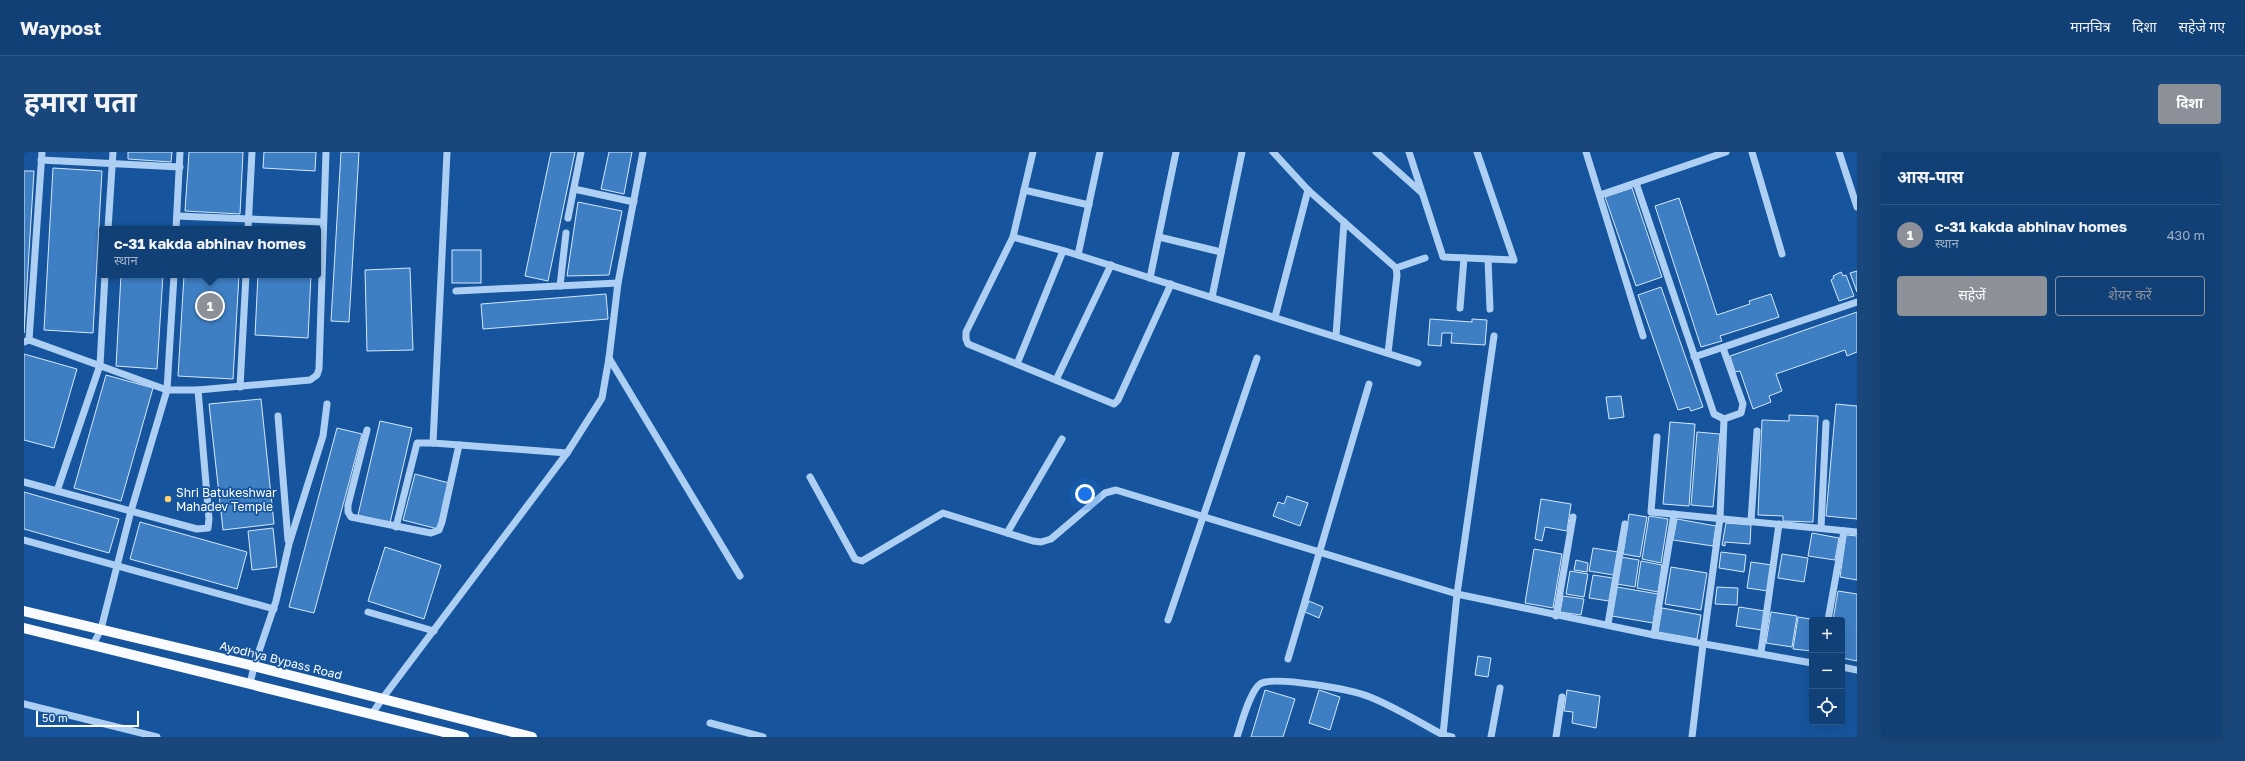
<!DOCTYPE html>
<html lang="hi">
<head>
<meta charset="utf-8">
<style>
	body { margin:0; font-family:"Golos Text","Noto Sans Devanagari",sans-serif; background:#19477b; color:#f1f3f6 }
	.controls { position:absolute; right:12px; bottom:12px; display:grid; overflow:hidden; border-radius:4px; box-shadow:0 4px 16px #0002 }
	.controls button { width:36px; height:36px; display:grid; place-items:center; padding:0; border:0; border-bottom:1px solid #305988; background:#104076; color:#f1f3f6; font:20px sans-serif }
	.scale { position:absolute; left:12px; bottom:10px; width:103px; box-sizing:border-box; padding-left:4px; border:2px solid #fff; border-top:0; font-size:11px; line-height:14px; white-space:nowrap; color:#fff; -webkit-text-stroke:3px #16559d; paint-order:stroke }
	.you { position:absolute; left:1061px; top:342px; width:14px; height:14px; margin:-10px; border:3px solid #fff; border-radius:50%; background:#1a73e8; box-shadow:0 0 0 6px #1a73e833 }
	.badge { display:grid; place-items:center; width:26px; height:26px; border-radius:50%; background:#8c9099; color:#fff; font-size:13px; font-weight:700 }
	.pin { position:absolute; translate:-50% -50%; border:2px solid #fff; box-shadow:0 1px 4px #0006 }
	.popup { position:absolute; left:75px; top:74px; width:222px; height:52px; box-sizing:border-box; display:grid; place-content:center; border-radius:4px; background:#104076; filter:drop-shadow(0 1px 3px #0005); font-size:13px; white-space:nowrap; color:#9cafc5 }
	.popup b { font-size:15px; color:#f1f3f6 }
	.popup::after { content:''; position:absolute; left:50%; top:100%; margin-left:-8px; border:8px solid transparent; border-top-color:#104076 }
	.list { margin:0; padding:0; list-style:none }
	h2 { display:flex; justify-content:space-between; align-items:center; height:52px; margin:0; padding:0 16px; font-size:17px }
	h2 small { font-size:13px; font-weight:400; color:#9cafc5 }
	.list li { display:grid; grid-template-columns:26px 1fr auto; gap:12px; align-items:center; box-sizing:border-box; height:60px; padding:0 16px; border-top:1px solid #305988 }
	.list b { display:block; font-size:15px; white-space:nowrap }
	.list p { margin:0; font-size:13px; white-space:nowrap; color:#9cafc5 }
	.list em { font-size:13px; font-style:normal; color:#9cafc5 }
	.actions { display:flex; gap:8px; padding:12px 16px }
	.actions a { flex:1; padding:9px 0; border:1px solid #8c9099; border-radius:4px; text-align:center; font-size:14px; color:#8c9099 }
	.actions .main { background:#8c9099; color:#fff }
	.icon { flex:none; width:22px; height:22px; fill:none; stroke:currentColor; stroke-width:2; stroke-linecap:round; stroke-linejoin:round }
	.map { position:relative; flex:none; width:1833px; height:585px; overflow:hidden; border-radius:4px }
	header { display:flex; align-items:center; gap:24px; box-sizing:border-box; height:56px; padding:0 20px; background:#104076; border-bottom:1px solid #305988 }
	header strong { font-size:19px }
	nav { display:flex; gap:22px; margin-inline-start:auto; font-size:14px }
	.intro { display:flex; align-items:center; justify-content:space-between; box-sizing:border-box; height:96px; padding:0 24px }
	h1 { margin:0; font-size:28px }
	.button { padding:10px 18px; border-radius:4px; background:#8c9099; color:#fff; font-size:14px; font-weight:700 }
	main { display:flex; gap:24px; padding:0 24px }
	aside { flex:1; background:#104076; border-radius:4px; box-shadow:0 4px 16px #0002 }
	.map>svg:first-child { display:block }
</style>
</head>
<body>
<header>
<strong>Waypost</strong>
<nav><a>मानचित्र</a><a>दिशा</a><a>सहेजे गए</a></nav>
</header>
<div class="intro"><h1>हमारा पता</h1><a class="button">दिशा</a></div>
<main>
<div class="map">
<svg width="1833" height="585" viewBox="0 0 1833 585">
	<rect width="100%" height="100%" fill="#16559d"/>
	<!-- building -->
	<g fill="#3e7fc4" stroke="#d5e8fd">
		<polygon points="104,0 148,0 147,10 104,7"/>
		<polygon points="165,0 219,0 216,62 161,59"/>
		<polygon points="240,0 292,0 291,19 239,16"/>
		<polygon points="317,0 335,0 325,170 307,169"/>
		<polygon points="527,0 551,0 524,129 501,124"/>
		<polygon points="585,0 608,0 600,42 577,37"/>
		<polygon points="29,16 78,19 69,181 20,178"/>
		<polygon points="0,19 10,19 0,181"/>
		<polygon points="1608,36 1638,125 1612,134 1581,45"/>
		<polygon points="1655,46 1693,163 1726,152 1725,149 1747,142 1755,165 1696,184 1698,189 1677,195 1631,54"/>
		<polygon points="554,50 598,59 585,123 543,124"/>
		<rect x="428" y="98" width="29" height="33"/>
		<polygon points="386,116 389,198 343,199 341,118"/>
		<polygon points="1833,119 1833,140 1826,121"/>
		<polygon points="1817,120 1819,124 1822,123 1830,144 1815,149 1807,128 1810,126 1809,124"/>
		<polygon points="97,123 139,123 133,217 92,214"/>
		<polygon points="160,123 215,123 209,227 154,224"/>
		<polygon points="234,123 287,123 284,186 231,183"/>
		<polygon points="1637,135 1679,255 1667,259 1665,255 1654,258 1614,143"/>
		<polygon points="582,142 584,167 459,177 457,152"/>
		<polygon points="1833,160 1833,200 1823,204 1821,198 1752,222 1758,239 1745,244 1747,250 1729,257 1716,219 1711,220 1706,204"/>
		<polygon points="1406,167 1448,170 1448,167 1463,168 1461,193 1427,191 1428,181 1418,181 1417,194 1404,193"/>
		<polygon points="0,202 53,217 30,296 0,288"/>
		<polygon points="82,223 129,236 97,349 50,336"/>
		<polygon points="1597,244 1600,265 1585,267 1582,245"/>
		<polygon points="237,247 250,372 199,378 185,252"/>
		<polygon points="1812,252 1833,254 1833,367 1802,364"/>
		<polygon points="1765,263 1794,264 1789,370 1759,369 1759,364 1734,363 1738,268 1765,269"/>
		<polygon points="356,269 388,276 366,371 334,363"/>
		<polygon points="1646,270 1671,272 1665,354 1639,352"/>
		<polygon points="313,276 338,282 290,461 265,455"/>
		<polygon points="1673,280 1696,282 1689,355 1667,353"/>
		<polygon points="391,322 425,331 414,377 379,368"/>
		<polygon points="0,340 95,367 85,401 0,377"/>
		<polygon points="1263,344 1284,351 1276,374 1249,364 1254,350 1260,352"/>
		<polygon points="1517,347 1547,352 1543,379 1521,375 1518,389 1511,387"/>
		<polygon points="1605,362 1623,365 1616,405 1599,402"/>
		<polygon points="1625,364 1644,367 1637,411 1618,407"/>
		<polygon points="1653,367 1692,374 1689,394 1649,388"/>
		<polygon points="116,370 223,400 213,437 106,407"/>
		<polygon points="1702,371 1727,373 1726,392 1701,390 1701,394 1698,393"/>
		<polygon points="249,376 253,415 228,418 224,379"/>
		<polygon points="1788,381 1815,386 1811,408 1784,404"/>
		<polygon points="1822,383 1833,384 1833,428 1816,425"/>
		<polygon points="361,395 417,413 400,467 344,449"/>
		<polygon points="1569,396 1594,400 1590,423 1565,419"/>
		<polygon points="1510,397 1538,402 1529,456 1501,451"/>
		<polygon points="1697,400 1722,403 1720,420 1695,416"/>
		<polygon points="1758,402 1784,406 1780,430 1754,426"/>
		<polygon points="1597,405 1615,408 1611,435 1593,432"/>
		<polygon points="1552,408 1564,411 1563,420 1550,418"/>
		<polygon points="1617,409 1638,413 1634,440 1613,436"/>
		<polygon points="1727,410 1748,413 1744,439 1723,436"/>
		<polygon points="1647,415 1683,421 1677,458 1641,452"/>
		<polygon points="1546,419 1564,422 1560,445 1542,442"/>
		<polygon points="1569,423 1589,426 1585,449 1565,446"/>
		<polygon points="1593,435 1634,442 1629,471 1588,464"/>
		<polygon points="1693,435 1714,436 1713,453 1691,452"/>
		<polygon points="1814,439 1833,442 1833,509 1818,506 1818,468 1809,468"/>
		<polygon points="1539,444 1560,447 1557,463 1536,460"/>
		<polygon points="1285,449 1299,455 1295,466 1281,460"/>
		<polygon points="1715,455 1741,459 1738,478 1712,474"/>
		<polygon points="1638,456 1677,463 1673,487 1634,480"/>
		<polygon points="1747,460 1773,464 1768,495 1742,491"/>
		<polygon points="1774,465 1793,468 1788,468 1788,499 1769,497"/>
		<polygon points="1454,504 1467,506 1464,525 1451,523"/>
		<polygon points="1241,538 1271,547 1259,585 1227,585"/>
		<polygon points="1295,538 1316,545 1306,578 1285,571"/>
		<polygon points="1543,538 1576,544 1572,576 1548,571 1549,560 1540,559"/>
	</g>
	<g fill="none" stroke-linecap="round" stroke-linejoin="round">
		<!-- minor -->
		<g stroke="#adcff3" stroke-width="7">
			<polyline points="423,0 409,291 543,301"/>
			<polyline points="1009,0 989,85 942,180 942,187 944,192 1090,252 1094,248 1147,132"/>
			<polyline points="1249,0 1284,38 1372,116 1373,123 1364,201"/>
			<polyline points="1352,0 1398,41"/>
			<polyline points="1385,0 1419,105 1490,108 1453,0"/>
			<polyline points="1562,0 1619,184"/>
			<polyline points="1728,0 1758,102"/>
			<polyline points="1815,0 1833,55"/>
			<polyline points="17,8 156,15"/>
			<polyline points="1612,31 1690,262 1700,267 1717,261 1719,252 1699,196"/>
			<polyline points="550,37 610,50"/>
			<polyline points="1000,38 1065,53"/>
			<polyline points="1576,43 1702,0"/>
			<polyline points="153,64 299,70"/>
			<polyline points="544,66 557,0"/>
			<polyline points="84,77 89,0"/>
			<polyline points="152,77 156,0"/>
			<polyline points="224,77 228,0"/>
			<polyline points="989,85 1044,100 1394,211"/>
			<polyline points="1135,85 1197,100"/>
			<polyline points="1054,103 1076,0"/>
			<polyline points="1464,107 1466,157"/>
			<polyline points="1372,116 1401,106"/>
			<polyline points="1126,126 1152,0"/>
			<polyline points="536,134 542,81"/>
			<polyline points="432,139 594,131"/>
			<polyline points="1188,145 1218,0"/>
			<polyline points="1436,156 1440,106"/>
			<polyline points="1251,165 1284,38"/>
			<polyline points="1312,184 1320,70"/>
			<polyline points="5,188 143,238 174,238 286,228 293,223 295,217 302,0"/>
			<polyline points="0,190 5,188 18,0"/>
			<polyline points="1670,205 1833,150"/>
			<polyline points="585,206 716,424"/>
			<polyline points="993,212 1039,99"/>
			<polyline points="1032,228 1087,113"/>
			<polyline points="216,235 222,123"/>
			<polyline points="254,264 264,388"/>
			<polyline points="343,278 324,353 324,360 327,365 407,381 415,378 418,370 435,293"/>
			<polyline points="1633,285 1627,360 1833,380"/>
			<polyline points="786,325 831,407 838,409 919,361 1009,389 1017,390 1027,387 1081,341 1092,338 1433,442 1630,483 1788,511"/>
			<polyline points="0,330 173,377 184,376 185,367 174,238"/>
			<polyline points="33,339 76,213 81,123"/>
			<polyline points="1727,369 1733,279"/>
			<polyline points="372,375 393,291 409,291"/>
			<polyline points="1797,376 1802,271"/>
			<polyline points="983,381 1038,287"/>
			<polyline points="0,388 250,457"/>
			<polyline points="344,460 410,479"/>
			<polyline points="1532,464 1549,365"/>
			<polyline points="1144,468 1233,206"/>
			<polyline points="1804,468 1820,379"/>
			<polyline points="1584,472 1601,372"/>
			<polyline points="1630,483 1650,362"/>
			<polyline points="69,493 77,477 107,359 143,238 150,123"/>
			<polyline points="1737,500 1755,372"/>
			<polyline points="1264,507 1345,232"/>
			<polyline points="1818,515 1833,518"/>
			<polyline points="226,532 230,514 252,449 265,392 299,284 303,252"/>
			<polyline points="0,552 133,585"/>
			<polyline points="348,562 358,547 543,301 578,246 585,206 594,131 619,0"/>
			<polyline points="686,571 739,585"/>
			<polyline points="1419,583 1433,442 1470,184"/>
			<path d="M1213 585C1217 573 1226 539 1236 532 1250 523 1329 538 1346 545 1371 555 1395 570 1419 583L1428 585"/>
			<polyline points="1467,585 1476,536"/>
			<polyline points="1532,585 1538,545"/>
			<polyline points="1668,585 1679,492 1696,366 1700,267"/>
		</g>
		<!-- major -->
		<g stroke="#f9fbff" stroke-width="10">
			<polyline points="0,459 230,514 508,585"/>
			<polyline points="0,476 440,585"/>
		</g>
	</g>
	<!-- markers -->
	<circle fill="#ffd06f" stroke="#16559d" stroke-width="1.5" cx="144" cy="347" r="4"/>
	<g text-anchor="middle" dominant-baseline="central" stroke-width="3.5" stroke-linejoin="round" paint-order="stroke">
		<!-- poi labels -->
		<g font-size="12" fill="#fff" stroke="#16559d" text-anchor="start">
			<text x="152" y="340">Shri Batukeshwar<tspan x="152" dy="14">Mahadev Temple</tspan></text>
		</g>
		<!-- street labels -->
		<g font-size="12" fill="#fff" stroke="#16559d">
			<text transform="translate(257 508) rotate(14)">Ayodhya Bypass Road</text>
		</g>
	</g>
</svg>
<div class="controls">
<button>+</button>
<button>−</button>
<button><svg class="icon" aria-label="locate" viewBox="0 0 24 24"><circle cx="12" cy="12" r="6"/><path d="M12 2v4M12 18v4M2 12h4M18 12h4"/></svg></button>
</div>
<div class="scale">50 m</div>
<div class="you"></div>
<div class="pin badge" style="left:186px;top:154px">1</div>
<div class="popup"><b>c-31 kakda abhinav homes</b>स्थान</div>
</div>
<aside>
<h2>आस-पास<small></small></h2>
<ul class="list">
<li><span class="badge">1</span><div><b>c-31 kakda abhinav homes</b><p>स्थान</p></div><em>430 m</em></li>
</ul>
<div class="actions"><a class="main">सहेजें</a><a>शेयर करें</a></div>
</aside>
</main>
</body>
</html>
